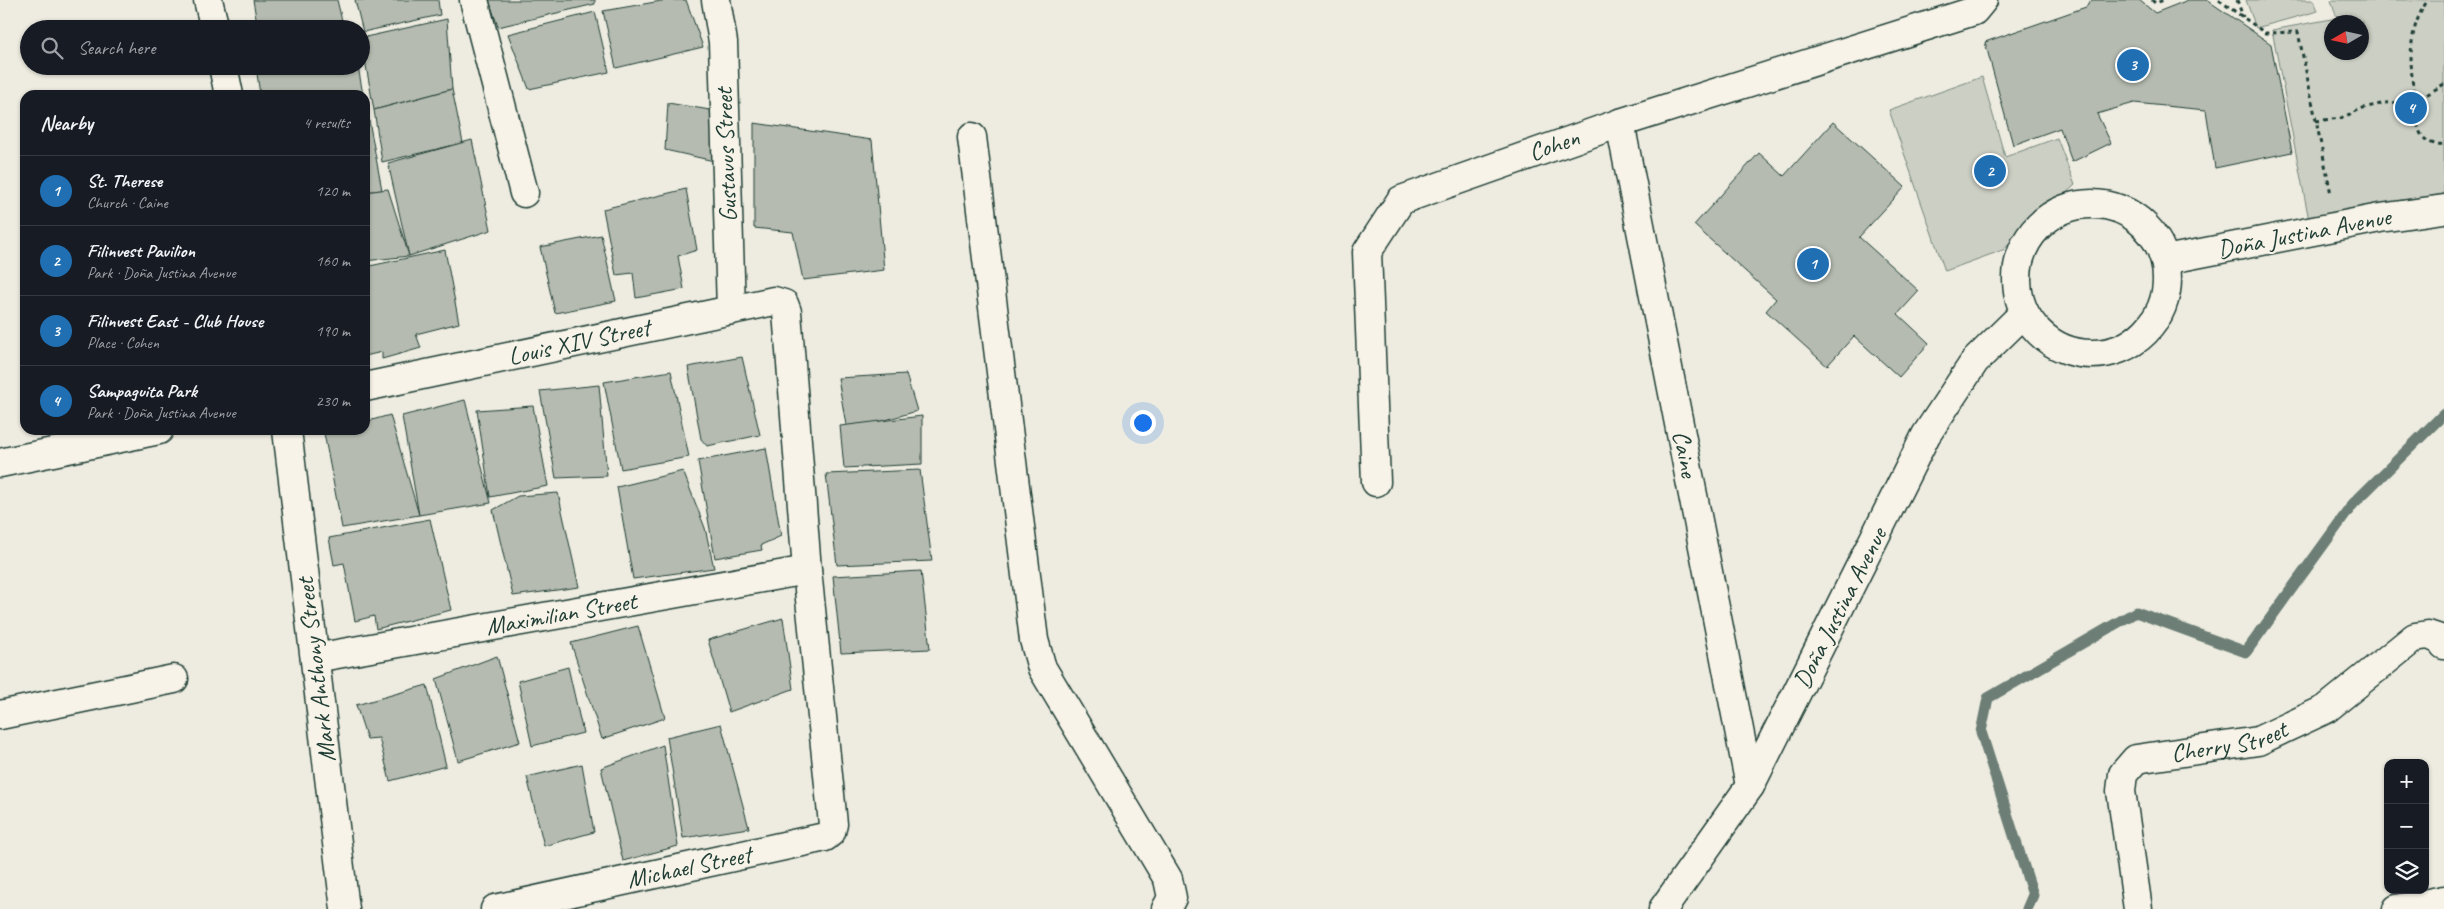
<!DOCTYPE html>
<html lang="en">
<head>
<meta charset="utf-8">
<style>
	body { margin:0; font-family:Caveat,sans-serif; background:#242831; color:#f1f3f6 }
	.controls { position:absolute; right:15px; bottom:15px; display:grid; overflow:hidden; border-radius:10px; box-shadow:0 1px 4px #0004 }
	.controls button { width:45px; height:45px; display:grid; place-items:center; padding:0; border:0; border-bottom:1px solid #363941; background:#171b24; color:#f1f3f6; font:25px sans-serif }
	.compass { position:absolute; left:2324px; top:15px; width:45px; height:45px; border-radius:50%; background:#171b24; box-shadow:0 1px 4px #0004; rotate:261deg }
	.you { position:absolute; left:1142px; top:422px; width:18px; height:18px; margin:-12px; border:4px solid #fff; border-radius:50%; background:#1a73e8; box-shadow:0 0 0 8px #1a73e833 }
	.badge { display:grid; place-items:center; width:32px; height:32px; border-radius:50%; background:#1f6fb2; color:#fff; font-size:16px; font-weight:700 }
	.pin { position:absolute; translate:-50% -50%; border:2px solid #fff; box-shadow:0 1px 5px #0006 }
	.list { margin:0; padding:0; list-style:none }
	h2 { display:flex; justify-content:space-between; align-items:center; height:65px; margin:0; padding:0 20px; font-size:21px }
	h2 small { font-size:16px; font-weight:400; color:#9ea1a6 }
	.list li { display:grid; grid-template-columns:32px 1fr auto; gap:15px; align-items:center; box-sizing:border-box; height:70px; padding:0 20px; border-top:1px solid #363941 }
	.list b { display:block; font-size:19px; white-space:nowrap }
	.list p { margin:0; font-size:16px; white-space:nowrap; color:#9ea1a6 }
	.list em { font-size:16px; font-style:normal; color:#9ea1a6 }
	.icon { flex:none; width:28px; height:28px; fill:none; stroke:currentColor; stroke-width:2; stroke-linecap:round; stroke-linejoin:round }
	.map { position:relative; flex:none; width:2444px; height:909px; overflow:hidden }
	.search { position:absolute; background:#171b24; box-shadow:0 1px 4px #0004; left:20px; top:20px; width:350px; height:55px; display:flex; align-items:center; gap:12px; box-sizing:border-box; padding:0 18px; border-radius:28px; color:#9ea1a6; font-size:19px }
	.panel { position:absolute; background:#171b24; box-shadow:0 1px 4px #0004; left:20px; top:90px; width:350px; height:345px; border-radius:15px }
	.map>svg:first-child { display:block }
</style>
</head>
<body>
<div class="map">
<svg width="2444" height="909" viewBox="0 0 2444 909">
	<rect width="100%" height="100%" fill="#eeece1"/>
	<filter id="ink" filterUnits="userSpaceOnUse"><feTurbulence type="fractalNoise" baseFrequency=".02" numOctaves="2"/><feDisplacementMap in="SourceGraphic" scale="10" xChannelSelector="R" yChannelSelector="G"/><feConvolveMatrix kernelMatrix="1 2 1 2 8 2 1 2 1" color-interpolation-filters="sRGB"/></filter>
	<g filter="url(#ink)">
		<!-- green -->
		<g fill="#cccfc4" stroke="#76867c" fill-rule="evenodd">
			<polygon points="2246,0 2314,0 2318,11 2256,28"/>
			<path d="M2331 0H2444V194L2309 220 2272 30 2337 18ZM2332 22H2362V52H2332Z"/>
			<polygon points="1982,77 2005,157 2057,138 2075,185 2003,250 1945,271 1889,110"/>
		</g>
		<g fill="none" stroke-linecap="round" stroke-linejoin="round">
			<!-- stream -->
			<polyline stroke="#6c7e74" stroke-width="11" points="2027,909 2033,895 1981,732 1988,698 2136,612 2246,652 2353,504 2444,414"/>
		</g>
		<!-- building -->
		<g fill="#b5bbb0" stroke="#1f3d34">
			<polygon points="253,0 337,0 344,29 258,29"/>
			<polygon points="355,0 438,0 440,15 363,32"/>
			<polygon points="489,0 595,0 595,4 498,27"/>
			<polygon points="667,0 686,0 703,47 616,68 603,11"/>
			<polygon points="2092,0 2139,0 2155,13 2188,0 2207,0 2271,44 2292,152 2215,168 2206,110 2134,103 2097,114 2111,143 2072,162 2060,128 2013,145 1985,42 2086,7"/>
			<polygon points="595,12 609,72 529,89 508,34"/>
			<polygon points="447,19 452,89 374,110 361,38"/>
			<polygon points="256,66 358,66 363,95 260,95"/>
			<polygon points="452,89 463,143 382,162 374,110"/>
			<polygon points="668,103 716,111 714,161 665,150"/>
			<polygon points="365,110 367,110 382,190 365,192"/>
			<polygon points="1833,122 1905,187 1859,237 1919,291 1898,314 1929,343 1899,377 1854,336 1827,366 1766,311 1776,299 1694,225 1759,153 1784,176"/>
			<polygon points="754,123 872,140 884,270 803,280 793,232 754,228"/>
			<polygon points="472,140 491,230 409,256 388,163"/>
			<polygon points="388,189 409,256 365,261 365,192"/>
			<polygon points="686,189 697,250 678,256 684,289 636,298 633,273 616,275 603,209"/>
			<polygon points="601,235 616,301 555,313 540,247"/>
			<polygon points="445,250 459,323 416,334 421,348 382,359 382,352 365,356 365,267"/>
			<polygon points="742,357 760,435 707,446 701,439 688,367"/>
			<polygon points="671,371 689,457 621,469 604,382"/>
			<polygon points="906,374 917,411 847,431 838,378"/>
			<polygon points="599,385 607,476 556,478 540,391"/>
			<polygon points="465,400 491,503 419,515 402,416"/>
			<polygon points="533,406 548,486 490,497 477,410"/>
			<polygon points="390,415 419,515 342,528 324,433 336,430 365,430 365,422"/>
			<polygon points="922,416 922,464 844,468 840,426"/>
			<polygon points="766,448 781,536 761,545 762,550 715,558 698,461"/>
			<polygon points="920,470 932,561 837,565 826,474"/>
			<polygon points="683,471 705,528 714,568 633,579 617,487"/>
			<polygon points="558,493 579,587 513,596 493,510 518,496"/>
			<polygon points="430,519 451,610 376,629 374,616 355,621 344,563 334,565 329,538"/>
			<polygon points="921,571 930,649 841,653 833,576"/>
			<polygon points="783,618 793,689 729,712 708,640"/>
			<polygon points="638,626 665,718 602,739 571,643"/>
			<polygon points="497,656 520,742 458,761 436,679"/>
			<polygon points="568,667 583,733 532,746 518,681"/>
			<polygon points="427,685 446,766 390,781 379,738 367,739 356,705"/>
			<polygon points="721,724 749,828 683,838 667,737"/>
			<polygon points="663,745 678,846 623,861 601,768"/>
			<polygon points="582,764 594,832 544,846 527,777"/>
		</g>
		<g fill="none" stroke-linecap="round" stroke-linejoin="round">
			<!-- street casing -->
			<g stroke="#1f3d34" stroke-width="31">
				<g id="street">
					<polyline points="208,0 215,29"/>
					<polyline points="474,0 524,193"/>
					<polyline points="716,0 723,42 731,310"/>
					<polyline points="223,66 229,95"/>
					<polyline points="1620,123 1750,786"/>
					<polyline points="972,137 1034,640 1042,668 1168,879 1172,898 1166,909"/>
					<polyline points="365,387 774,301 784,304 787,312 807,570 833,824 831,832 825,837 495,909"/>
					<polyline points="287,430 345,909"/>
					<polyline points="0,463 159,430"/>
					<polyline points="1376,482 1367,252 1401,200 1620,123 1974,11 1983,0"/>
					<polyline points="315,658 807,570"/>
					<polyline points="0,715 174,679"/>
					<path id="s1" d="M2138 909 2121 791 2123 774 2136 759 2258 741 2326 709 2415 637 2428 635 2440 639 2444 645"/>
					<polyline points="2397,909 2444,900"/>
				</g>
			</g>
			<!-- secondary casing -->
			<g stroke="#1f3d34" stroke-width="31">
				<g id="secondary">
					<circle cx="2092" cy="279" r="75"/>
					<polyline points="2165,260 2380,218 2444,209"/>
					<polyline points="1663,909 1750,786 1926,435 1975,361 2024,313"/>
				</g>
			</g>
			<!-- path -->
			<g stroke="#1f3d34" stroke-width="3" stroke-dasharray="4 4" stroke-linecap="butt">
				<polyline points="2152,0 2155,3 2164,0"/>
				<polyline points="2219,0 2265,33 2298,32 2331,194"/>
				<polyline points="2237,0 2243,17"/>
				<path d="M2444 84 2415 102C2416 122 2417 147 2444 144"/>
				<path d="M2316 121 2341 118 2363 108 2385 103 2415 102C2410 66 2406 31 2428 0"/>
			</g>
			<!-- street -->
			<use href="#street" stroke="#f7f3e8" stroke-width="28"/>
			<!-- secondary -->
			<use href="#secondary" stroke="#f7f3e8" stroke-width="28"/>
		</g>
	</g>
	<g text-anchor="middle" dominant-baseline="central" stroke-width="4" stroke-linejoin="round" paint-order="stroke">
		<!-- street labels -->
		<g font-size="25" fill="#1f3d34" stroke="#f7f3e8">
			<text transform="translate(1554 145) rotate(-19)">Cohen</text>
			<text transform="translate(726 155) rotate(-92)">Gustavus Street</text>
			<text transform="translate(2304 233) rotate(-11)">Doña Justina Avenue</text>
			<text transform="translate(579 342) rotate(-12)">Louis XIV Street</text>
			<text transform="translate(1685 454) rotate(79)">Caine</text>
			<text transform="translate(1840 608) rotate(-63)">Doña Justina Avenue</text>
			<text transform="translate(561 614) rotate(-10)">Maximilian Street</text>
			<text transform="translate(316 670) rotate(-97)">Mark Anthony Street</text>
			<text stroke="none"><textPath href="#s1" startOffset="251">Cherry Street</textPath></text>
			<text transform="translate(689 867) rotate(-12)">Michael Street</text>
		</g>
	</g>
</svg>
<div class="controls">
<button>+</button>
<button>−</button>
<button><svg class="icon" aria-label="layers" viewBox="0 0 24 24"><path d="M12 4l9 5-9 5-9-5zM3 14l9 5 9-5"/></svg></button>
</div>
<svg class="compass" viewBox="-18 -18 36 36"><path d="M0-13l5 13h-10z" fill="#e53935"/><path d="M0 13l5-13h-10z" fill="#9ea1a6"/></svg>
<div class="you"></div>
<div class="pin badge" style="left:1813px;top:264px">1</div>
<div class="pin badge" style="left:1990px;top:171px">2</div>
<div class="pin badge" style="left:2133px;top:65px">3</div>
<div class="pin badge" style="left:2411px;top:108px">4</div>
<div class="search"><svg class="icon" aria-label="search" viewBox="0 0 24 24"><circle cx="10" cy="10" r="6"/><path d="M15 15l6 6"/></svg>Search here</div>
<section class="panel">
<h2>Nearby<small>4 results</small></h2>
<ul class="list">
<li><span class="badge">1</span><div><b>St. Therese</b><p>Church · Caine</p></div><em>120 m</em></li>
<li><span class="badge">2</span><div><b>Filinvest Pavilion</b><p>Park · Doña Justina Avenue</p></div><em>160 m</em></li>
<li><span class="badge">3</span><div><b>Filinvest East - Club House</b><p>Place · Cohen</p></div><em>190 m</em></li>
<li><span class="badge">4</span><div><b>Sampaguita Park</b><p>Park · Doña Justina Avenue</p></div><em>230 m</em></li>
</ul>
</section>
</div>
</body>
</html>
